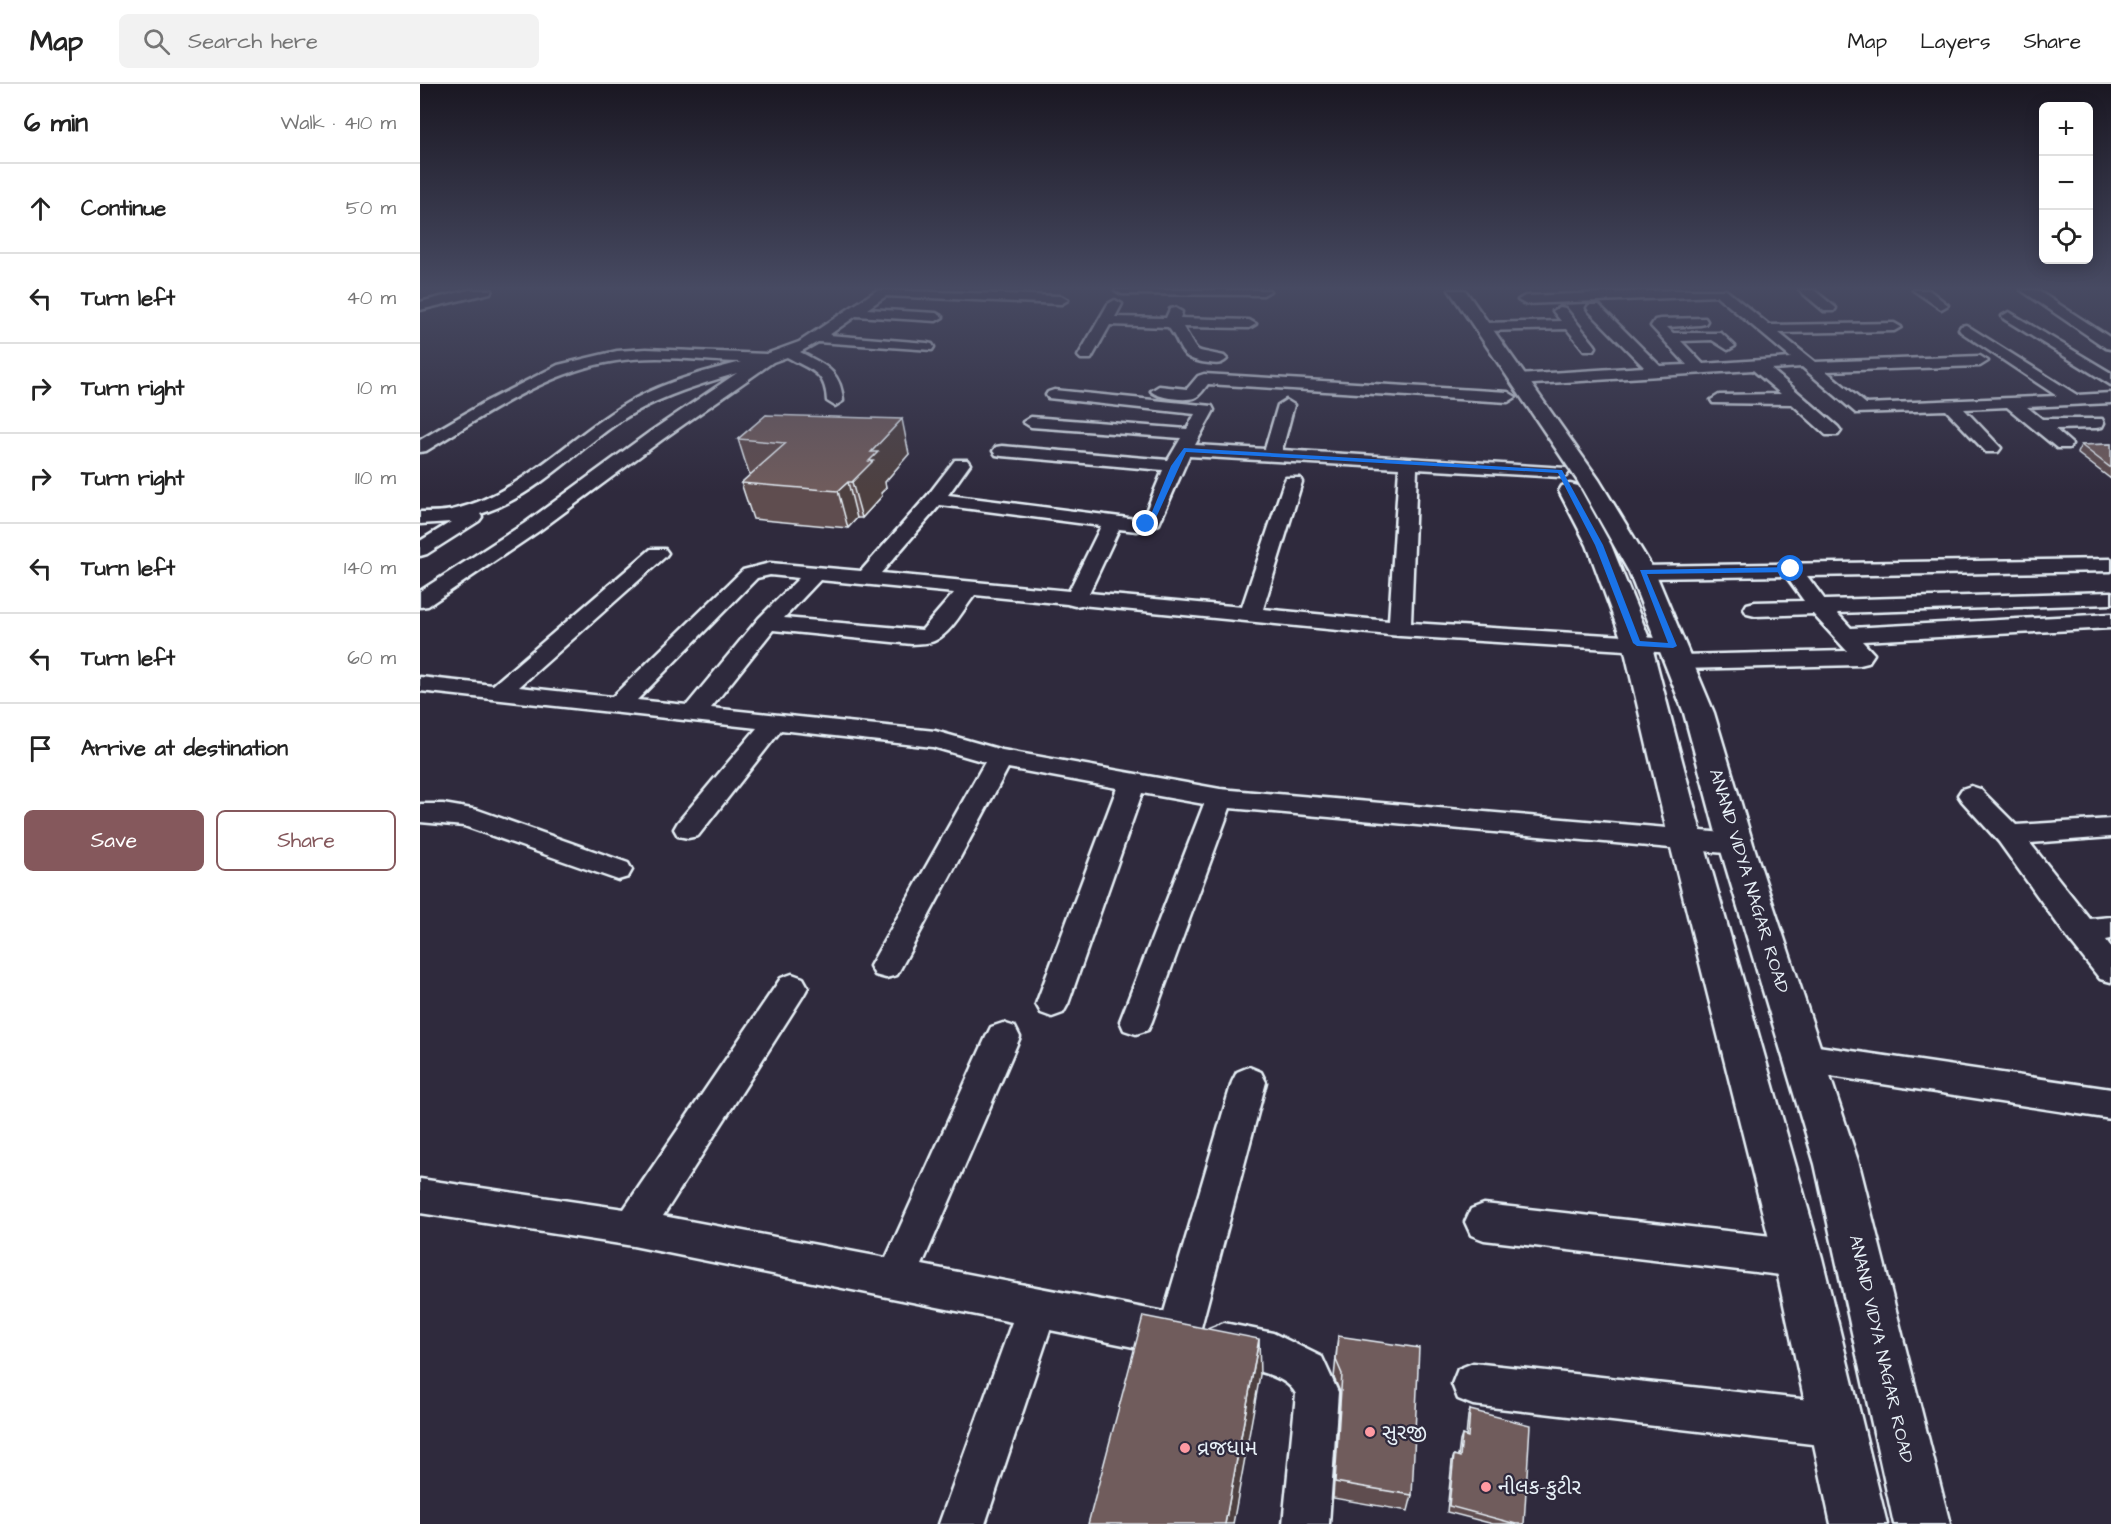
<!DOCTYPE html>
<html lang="en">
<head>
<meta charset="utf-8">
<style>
	body { margin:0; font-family:"Architects Daughter","Noto Sans Gujarati",sans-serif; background:#f2f2f2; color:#222 }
	.controls { position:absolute; right:18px; top:18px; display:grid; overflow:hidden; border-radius:9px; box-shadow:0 3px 15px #0003 }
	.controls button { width:54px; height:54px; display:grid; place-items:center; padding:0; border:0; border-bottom:2px solid #e0e0e0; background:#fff; color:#222; font:30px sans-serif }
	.stop { position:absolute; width:18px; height:18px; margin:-14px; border:4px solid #1a73e8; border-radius:50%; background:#fff }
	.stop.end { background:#1a73e8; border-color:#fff; box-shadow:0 2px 6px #0008 }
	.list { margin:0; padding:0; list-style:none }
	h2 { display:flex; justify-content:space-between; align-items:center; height:78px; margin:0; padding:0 24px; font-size:26px }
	h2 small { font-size:20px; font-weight:400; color:#767676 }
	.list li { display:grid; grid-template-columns:39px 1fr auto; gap:18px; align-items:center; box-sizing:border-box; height:90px; padding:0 24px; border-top:2px solid #e0e0e0 }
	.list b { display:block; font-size:22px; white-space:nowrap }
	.list em { font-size:20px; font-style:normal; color:#767676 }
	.actions { display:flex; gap:12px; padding:18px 24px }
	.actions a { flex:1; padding:14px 0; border:2px solid #85585c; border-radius:9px; text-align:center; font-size:21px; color:#85585c }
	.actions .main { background:#85585c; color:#fff }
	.icon { flex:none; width:33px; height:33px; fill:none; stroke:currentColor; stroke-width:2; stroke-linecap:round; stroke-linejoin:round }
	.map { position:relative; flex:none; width:1691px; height:1440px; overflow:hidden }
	header { display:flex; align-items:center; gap:36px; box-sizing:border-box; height:84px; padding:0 30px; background:#fff; border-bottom:2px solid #e0e0e0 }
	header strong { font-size:28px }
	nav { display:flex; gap:33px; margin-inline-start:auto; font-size:21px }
	.search { width:420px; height:54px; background:#f2f2f2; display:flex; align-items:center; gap:15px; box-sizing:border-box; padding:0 21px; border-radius:9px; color:#767676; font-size:22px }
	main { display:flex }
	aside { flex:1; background:#fff }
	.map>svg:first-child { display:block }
</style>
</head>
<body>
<header>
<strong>Map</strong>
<div class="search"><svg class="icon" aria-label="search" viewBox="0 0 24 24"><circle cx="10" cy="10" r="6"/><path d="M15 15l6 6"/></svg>Search here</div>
<nav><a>Map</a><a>Layers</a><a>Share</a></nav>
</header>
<main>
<aside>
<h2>6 min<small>Walk · 410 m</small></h2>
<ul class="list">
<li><svg class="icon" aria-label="ahead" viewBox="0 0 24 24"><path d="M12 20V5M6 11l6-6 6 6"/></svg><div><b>Continue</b></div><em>50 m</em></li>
<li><svg class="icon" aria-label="left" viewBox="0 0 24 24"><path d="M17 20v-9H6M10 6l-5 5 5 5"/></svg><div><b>Turn left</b></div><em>40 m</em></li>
<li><svg class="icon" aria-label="right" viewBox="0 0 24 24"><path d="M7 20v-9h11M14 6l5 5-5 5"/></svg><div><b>Turn right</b></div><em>10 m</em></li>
<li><svg class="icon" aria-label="right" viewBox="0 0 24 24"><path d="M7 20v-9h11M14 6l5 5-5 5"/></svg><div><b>Turn right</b></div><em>110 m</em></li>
<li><svg class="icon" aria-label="left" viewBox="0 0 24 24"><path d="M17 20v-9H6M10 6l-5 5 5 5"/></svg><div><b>Turn left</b></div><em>140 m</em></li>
<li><svg class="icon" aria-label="left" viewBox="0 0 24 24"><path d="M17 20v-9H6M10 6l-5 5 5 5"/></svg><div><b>Turn left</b></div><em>60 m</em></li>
<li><svg class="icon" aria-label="arrive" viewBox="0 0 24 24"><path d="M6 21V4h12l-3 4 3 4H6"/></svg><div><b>Arrive at destination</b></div></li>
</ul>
<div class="actions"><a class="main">Save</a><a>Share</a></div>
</aside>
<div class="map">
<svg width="1691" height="1440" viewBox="0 0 1691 1440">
	<rect width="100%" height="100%" fill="#2f2a3d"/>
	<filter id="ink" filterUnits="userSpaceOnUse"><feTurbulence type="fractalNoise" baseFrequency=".0167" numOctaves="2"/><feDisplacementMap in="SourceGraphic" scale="12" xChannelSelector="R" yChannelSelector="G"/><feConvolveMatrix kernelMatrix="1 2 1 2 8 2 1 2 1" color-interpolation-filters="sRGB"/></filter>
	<g filter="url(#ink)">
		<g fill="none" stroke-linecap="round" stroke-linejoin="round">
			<!-- minor casing -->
			<g stroke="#e8f1f8" stroke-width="5">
				<g id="minor">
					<polygon points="49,206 72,206 70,209 0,226 0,218"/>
					<path d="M457 206 641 212 648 216 641 220 466 212 447 225 516 229 523 233 516 237 436 232 409 251 507 259 512 260 514 263 512 266 398 258 380 268C404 281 421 286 423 317L415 322 407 317C406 287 390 286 367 273L353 278 243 355 119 447 8 522 0 523V507L105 439 231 347 317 289C276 302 237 313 202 336 155 367 114 414 60 430L62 433 59 437 7 470 0 472V457L31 438 0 440V428C10 428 22 428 32 426 103 410 154 347 216 314 248 297 286 287 321 278 280 277 237 270 196 277 127 287 66 331 6 367L0 368V356L65 318 138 281 197 267 226 265 346 270 379 258Z"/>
					<polygon points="695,206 849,206 850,207 843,211 702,210"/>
					<polygon points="1253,206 1306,206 1349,241 1474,239 1481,243 1474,247 1359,249 1395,278 1560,272 1568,277 1560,282 1406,287 1446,320 1637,312 1541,248 1539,245 1541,242 1546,241 1657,311 1691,309 1691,319 1607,323 1622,335 1682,335 1684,339 1682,343 1676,344 1635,345 1652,360 1649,364 1637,364 1587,323 1544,325 1581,364 1578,368 1566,368 1526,326 1436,329 1382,283 1351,285 1418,343 1421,347 1418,351 1406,351 1372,320 1293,319 1291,316 1299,311 1361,310 1333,286 1098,301 1090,296 1098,291 1224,283 1169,227 1167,224 1169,221 1179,221 1240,282 1267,281 1231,242 1235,236 1240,235 1285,234 1287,237 1285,240 1280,241 1247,243 1253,249 1301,249 1315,262 1308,266 1292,256 1261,257 1283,280 1371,274 1297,212 1105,220 1098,216 1105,212"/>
					<polygon points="1379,206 1394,206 1416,224 1414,227 1404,227"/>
					<polygon points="1493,206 1509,206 1528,221 1521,225"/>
					<polygon points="1601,206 1617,206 1691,254 1691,265 1686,264"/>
					<path d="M695 216 702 220 695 233 746 234 750 225 755 224 762 228 760 234 829 236 836 240 829 244 763 243C781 273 771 264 804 272L807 275C801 281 796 280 789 279 755 275 764 262 748 243L690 241 671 275H661L658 272 688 220Z"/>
					<polygon points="1140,223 1145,224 1174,260 1176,263 1174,266 1164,266 1147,245 1063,247 1056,243 1063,239 1141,237 1133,227"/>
					<polygon points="1589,228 1691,289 1691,301 1584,235 1582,232"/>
					<path d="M784 290 1088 308 1096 313 1088 318 788 300C784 305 780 312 774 314 765 317 737 314 731 307L739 302 767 305 778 292Z"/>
					<path d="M634 306 792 322 794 326 775 361 845 365 858 321 866 316 874 321 862 366 1146 384 1149 388 1146 392 1140 393 997 385 991 539 1253 555 1261 557 1264 562 1261 567 1253 569 980 552 661 521 655 522 647 520 555 511C544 524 532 548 516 556 509 560 500 559 492 560L353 546 291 624 515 647 582 666 800 705 1316 750 1326 753 1330 760 1326 767 1316 770 810 724 732 937 728 946 716 950 704 946 700 937 784 720 722 709 648 920 643 929 632 933 621 929 616 920 697 704 588 684 477 891 466 894 455 891 450 882 565 678 513 663 361 646 278 752 268 754 258 752 254 745 258 738 337 644 0 607V593L73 601 231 465H245L248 469 245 473 99 603 192 613 323 486 350 479 441 487 508 411 535 376H547L550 380 528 411 716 435 724 432 743 386 582 372 576 371 573 367 576 363 582 362 748 376 761 354 611 343 603 338 611 333 767 345 775 330 628 314 626 311 628 308ZM769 372 979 384 969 537 843 525 882 398 880 394H866L864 398 822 523 669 509 699 445 717 447 739 440ZM520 421 681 442 649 507 461 489ZM350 491 379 494 339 534 267 621 217 616 337 494ZM400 496 534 509 502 546 364 534Z"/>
					<polygon points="1691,475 1691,487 1387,492 1405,516 1691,508 1691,520 1417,529 1431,544 1691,530 1691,544 1442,557 1454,570 1448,579 1440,581 1260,585 1252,583 1248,578 1252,573 1260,571 1427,567 1393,530 1335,532 1327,530 1324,525 1327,520 1335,518 1384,517 1366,492 1222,494 1215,492 1212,488 1215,484 1222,482"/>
					<polygon points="1551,702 1560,705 1596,741 1691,735 1691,753 1610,759 1670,835 1691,833 1691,855 1686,856 1691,863 1691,898 1680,895 1649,856 1579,758 1542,717 1538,711 1542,705"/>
					<polygon points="0,720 23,720 58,726 208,779 212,786 208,793 198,796 44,742 0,738"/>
					<polygon points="372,890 383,894 388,903 383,912 243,1132 466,1174 566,953 571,943 583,939 595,943 600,953 502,1181 744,1228 812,998 817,988 829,983 841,988 846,998 779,1251 773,1266 758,1272 630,1246 565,1440 519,1440 592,1238 213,1162 0,1129 0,1095 204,1125 361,894"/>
					<polygon points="1384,960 1691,1005 1691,1035 1384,988 1372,984 1367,974 1372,964"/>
					<polygon points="1064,1120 1378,1155 1392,1161 1398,1174 1392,1187 1378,1193 1064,1156 1051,1151 1045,1138 1051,1125"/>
					<path d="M804 1239 853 1249 902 1273 918 1308 909 1440H863L876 1310C864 1286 813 1284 789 1275L783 1260 789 1245Z"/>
					<polygon points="1053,1279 1418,1319 1433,1326 1440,1341 1433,1356 1418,1363 1053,1321 1038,1315 1032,1300 1038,1285"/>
				</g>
			</g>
			<!-- secondary casing -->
			<g stroke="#e8f1f8" stroke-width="5">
				<g id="secondary">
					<polygon points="1029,206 1045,206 1179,396 1235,488 1294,629 1333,760 1439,1080 1530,1440 1474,1440 1395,1080 1299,760 1264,629 1209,488 1157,396"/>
					<polygon points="1150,400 1158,402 1161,407 1191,461 1231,559 1283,756 1402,1174 1467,1440 1411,1440 1354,1174 1249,756 1203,559 1167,461 1139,407 1142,402"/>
				</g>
			</g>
			<!-- minor -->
			<use href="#minor" fill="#2f2a3d" fill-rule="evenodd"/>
			<!-- secondary -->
			<use href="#secondary" fill="#2f2a3d" fill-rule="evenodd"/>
		</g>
		<!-- wall -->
		<g fill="#5f4e4f" stroke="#e8f1f8" stroke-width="1.5">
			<polygon points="346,331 489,370 465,398 466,404 461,409 462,412 442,434 437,434 428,444 333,435 321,399 331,390 329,390 318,355"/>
			<polygon points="1691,360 1691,395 1657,369 1661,361"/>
			<polygon points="918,1252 992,1411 988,1427 913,1414 920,1308 914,1294"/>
			<polygon points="1050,1326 1104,1440 1073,1440 1027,1428 1032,1377 1034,1371 1038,1373 1040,1357 1042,1351 1046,1353 1048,1332"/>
		</g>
		<!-- shaded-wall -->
		<g fill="#4e4040" stroke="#e8f1f8" stroke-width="1.5">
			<polygon points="482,335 489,370 465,398 466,404 461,409 462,412 442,434 432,398 449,377 451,368"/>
			<polygon points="428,398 437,434 428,444 418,407"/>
			<polygon points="839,1255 840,1291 813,1440 805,1440"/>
		</g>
		<!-- building -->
		<g fill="#6f5b5c" stroke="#e8f1f8" stroke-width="1.5">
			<polygon points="346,331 482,335 451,368 458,368 449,377 453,377 432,398 428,398 418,407 321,399 366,359 318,355"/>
			<polygon points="1691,360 1691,384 1661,361"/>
			<polygon points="723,1232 839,1255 805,1440 668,1440"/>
			<polygon points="918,1252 999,1264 992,1411 915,1398 922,1290 916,1276"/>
			<polygon points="1050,1326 1110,1341 1104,1440 1096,1440 1029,1422 1034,1371 1040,1373 1042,1351 1048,1353"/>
		</g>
	</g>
	<!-- sky -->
	<linearGradient id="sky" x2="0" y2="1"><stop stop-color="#1a1722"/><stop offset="0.5" stop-color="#474a62"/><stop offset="1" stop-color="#474a62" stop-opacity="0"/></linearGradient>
	<rect width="1691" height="408" fill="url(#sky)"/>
	<!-- route -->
	<polygon fill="#1a73e8" points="764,364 1142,386 1183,461 1220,557 1248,559 1220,486 1371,483 1374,485 1371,488 1227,490 1257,562 1253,564 1217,562 1213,559 1175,461 1138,389 766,368 735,436 728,441 723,441 723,438 729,435 751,382"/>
	<!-- markers -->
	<g fill="#ff9aa2" stroke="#2f2a3d" stroke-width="2">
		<circle cx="950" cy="1348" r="6"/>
		<circle cx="765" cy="1364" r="6"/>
		<circle cx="1066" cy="1403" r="6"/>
	</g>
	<g text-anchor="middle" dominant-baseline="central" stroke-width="4.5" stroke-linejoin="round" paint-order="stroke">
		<!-- street labels -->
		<g font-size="18" fill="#e8f1f8" stroke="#2f2a3d">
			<text transform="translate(1329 797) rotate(73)">ANAND VIDYA NAGAR ROAD</text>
			<text transform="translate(1461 1265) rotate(77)">ANAND VIDYA NAGAR ROAD</text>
		</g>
		<!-- near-poi labels -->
		<g font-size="21" fill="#e8f1f8" stroke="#2f2a3d" text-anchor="start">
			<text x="962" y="1348">સુરજી</text>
			<text x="777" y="1364">વ્રજધામ</text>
			<text x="1078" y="1403">નીલક-કુટીર</text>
		</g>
	</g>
</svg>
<div class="controls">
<button>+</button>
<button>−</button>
<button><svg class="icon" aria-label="locate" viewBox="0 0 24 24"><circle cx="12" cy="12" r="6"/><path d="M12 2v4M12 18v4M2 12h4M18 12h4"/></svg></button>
</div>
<div class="stop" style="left:1371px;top:485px"></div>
<div class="stop end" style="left:726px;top:440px"></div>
</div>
</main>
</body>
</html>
